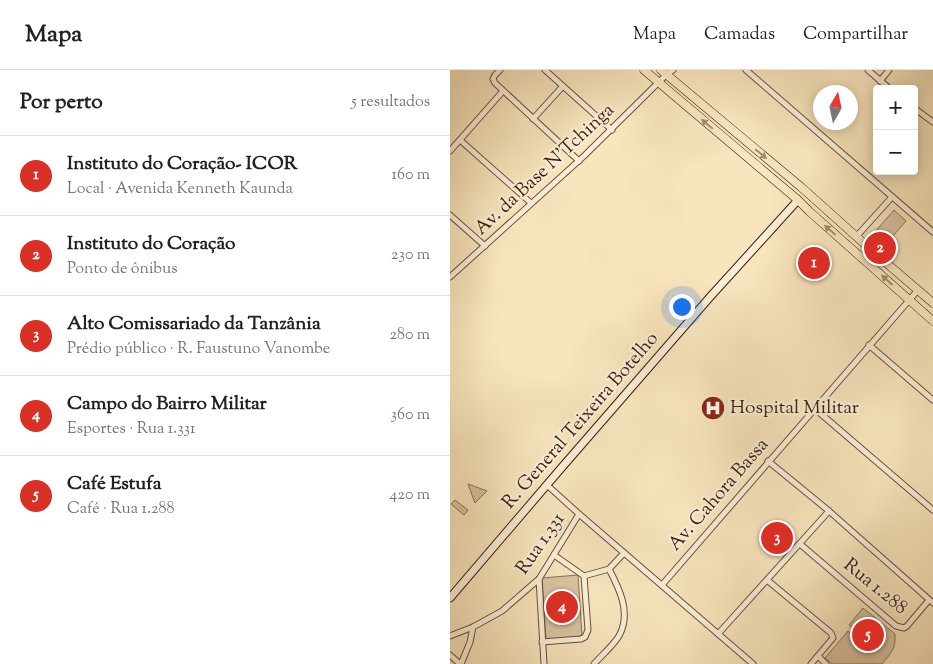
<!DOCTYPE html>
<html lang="pt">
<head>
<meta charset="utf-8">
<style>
	body { margin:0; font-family:"Sorts Mill Goudy",serif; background:#f2f2f2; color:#222 }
	.controls { position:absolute; right:15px; top:15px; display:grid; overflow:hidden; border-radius:5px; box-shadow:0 2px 12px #0003 }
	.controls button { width:45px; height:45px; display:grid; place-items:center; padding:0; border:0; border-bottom:1px solid #e0e0e0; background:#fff; color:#222; font:25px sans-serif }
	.compass { position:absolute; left:363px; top:15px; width:45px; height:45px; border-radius:50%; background:#fff; box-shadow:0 2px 12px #0003; rotate:9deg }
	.you { position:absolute; left:231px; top:236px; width:18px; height:18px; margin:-12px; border:4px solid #fff; border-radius:50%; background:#1a73e8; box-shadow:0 0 0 8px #1a73e833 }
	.badge { display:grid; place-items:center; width:32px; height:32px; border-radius:50%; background:#d93025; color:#fff; font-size:16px; font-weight:700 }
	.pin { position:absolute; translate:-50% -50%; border:2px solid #fff; box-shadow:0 1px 5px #0006 }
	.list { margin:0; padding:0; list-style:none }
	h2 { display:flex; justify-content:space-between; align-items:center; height:65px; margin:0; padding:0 20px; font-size:21px }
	h2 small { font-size:16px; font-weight:400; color:#767676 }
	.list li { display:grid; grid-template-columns:32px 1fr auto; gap:15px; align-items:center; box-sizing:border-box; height:80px; padding:0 20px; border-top:1px solid #e0e0e0 }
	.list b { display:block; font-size:19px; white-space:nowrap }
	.list p { margin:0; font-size:16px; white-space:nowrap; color:#767676 }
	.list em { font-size:16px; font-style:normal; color:#767676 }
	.map { position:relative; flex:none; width:483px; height:594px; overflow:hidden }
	header { display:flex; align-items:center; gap:30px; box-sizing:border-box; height:70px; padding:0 25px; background:#fff; border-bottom:1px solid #e0e0e0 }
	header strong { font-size:24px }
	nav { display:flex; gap:28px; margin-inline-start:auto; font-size:18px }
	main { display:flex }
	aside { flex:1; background:#fff }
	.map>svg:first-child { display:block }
</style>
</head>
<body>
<header>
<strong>Mapa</strong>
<nav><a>Mapa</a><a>Camadas</a><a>Compartilhar</a></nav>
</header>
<main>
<aside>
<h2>Por perto<small>5 resultados</small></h2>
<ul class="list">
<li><span class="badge">1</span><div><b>Instituto do Coração- ICOR</b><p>Local · Avenida Kenneth Kaunda</p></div><em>160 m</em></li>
<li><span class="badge">2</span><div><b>Instituto do Coração</b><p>Ponto de ônibus</p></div><em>230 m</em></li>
<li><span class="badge">3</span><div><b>Alto Comissariado da Tanzânia</b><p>Prédio público · R. Faustuno Vanombe</p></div><em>280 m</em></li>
<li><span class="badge">4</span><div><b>Campo do Bairro Militar</b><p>Esportes · Rua 1.331</p></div><em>360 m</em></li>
<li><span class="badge">5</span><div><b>Café Estufa</b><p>Café · Rua 1.288</p></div><em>420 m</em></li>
</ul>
</aside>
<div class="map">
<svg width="483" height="594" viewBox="0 0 483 594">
	<rect width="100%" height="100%" fill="#f8e5bd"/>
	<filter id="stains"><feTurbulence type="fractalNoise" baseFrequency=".004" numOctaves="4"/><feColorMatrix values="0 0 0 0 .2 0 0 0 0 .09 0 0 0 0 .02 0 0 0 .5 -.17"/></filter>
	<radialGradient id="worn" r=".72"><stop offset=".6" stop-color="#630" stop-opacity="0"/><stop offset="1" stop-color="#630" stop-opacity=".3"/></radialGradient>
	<!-- green -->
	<g fill="#d8c3a0" stroke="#887059">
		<polygon points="444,140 456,151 435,175 423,164"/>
		<polygon points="18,414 37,421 25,433"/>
		<polygon points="5,430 18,440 14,445 1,434"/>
		<polygon points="128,505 132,567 96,570 92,508"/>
		<path d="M413 538 445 564C446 579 441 583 432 594H382L375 588 398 561C401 564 404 566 406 569 409 573 407 574 411 576 414 579 418 579 422 578 445 575 431 549 416 553 411 554 409 557 406 560L399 555Z"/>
	</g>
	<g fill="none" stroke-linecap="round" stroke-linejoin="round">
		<!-- street casing -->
		<g stroke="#694f3d" stroke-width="7">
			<g id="street">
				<polyline points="50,0 45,5 43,9 45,13 129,91"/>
				<polyline points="95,0 162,60"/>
				<polyline points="296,0 483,162"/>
				<polyline points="418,0 440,19"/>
				<polyline points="430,11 439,0"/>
				<polyline points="464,38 483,52"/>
				<polyline points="83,49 113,16"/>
				<polyline points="10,70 81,133"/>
				<polyline points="0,81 53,21"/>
				<polyline points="0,145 35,176"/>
				<polyline points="406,167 442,127"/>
				<polyline points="0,207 134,86 216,5 223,0"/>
				<polyline points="419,275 483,330"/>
				<polyline points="364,338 483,440"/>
				<polyline points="318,391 379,441 483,533"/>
				<polyline points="97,415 129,444 303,594"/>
				<polyline points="350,474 446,556 454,558 457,556 479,530"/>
				<polyline points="104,485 134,506 159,499"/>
				<polyline points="89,509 94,594"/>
				<polyline points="317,510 381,563 383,568 361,594"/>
				<polyline points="212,515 468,220"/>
				<polyline points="268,564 379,441"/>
				<polyline points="0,566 23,557 52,541 89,509 129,444"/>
				<polyline points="92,572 131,569 135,567 138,560 134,506"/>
				<polyline points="0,585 10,594"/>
				<polyline points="368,586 376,594"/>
				<polyline points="11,594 20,572 23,557"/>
				<path d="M144 594C151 586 166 573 170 564 181 542 169 518 159 499L174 483"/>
			</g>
		</g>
		<!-- secondary casing -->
		<g stroke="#391d12" stroke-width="9">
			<polyline id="secondary" points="0,528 113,396 260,227 348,130"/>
		</g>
		<!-- primary casing -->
		<g stroke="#391d12" stroke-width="9">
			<g id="primary">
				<polyline points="194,0 348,130 360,142 483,251"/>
				<polyline points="211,0 351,117 427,185 483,233"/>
			</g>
		</g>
		<!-- street -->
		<use href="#street" stroke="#faeed4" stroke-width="5"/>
		<!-- secondary -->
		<use href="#secondary" stroke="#faeed4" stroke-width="7"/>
		<!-- primary -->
		<use href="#primary" stroke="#f8e5bd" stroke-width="8"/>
	</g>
	<!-- one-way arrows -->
	<defs><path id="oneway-solid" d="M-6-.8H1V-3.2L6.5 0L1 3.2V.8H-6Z" transform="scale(1.25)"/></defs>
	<g fill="#a28b70">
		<use href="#oneway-solid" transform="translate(257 54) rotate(-140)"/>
		<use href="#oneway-solid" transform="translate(311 84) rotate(40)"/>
		<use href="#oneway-solid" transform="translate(380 160) rotate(-139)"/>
		<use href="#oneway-solid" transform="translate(437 210) rotate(-138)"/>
	</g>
	<!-- icons -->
	<defs>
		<g id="hospital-disc" transform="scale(1.25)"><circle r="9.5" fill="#8f2418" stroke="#faeed4"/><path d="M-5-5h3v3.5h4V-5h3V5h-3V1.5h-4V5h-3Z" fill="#fff"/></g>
	</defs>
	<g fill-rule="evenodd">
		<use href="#hospital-disc" x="263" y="338"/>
	</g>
	<g text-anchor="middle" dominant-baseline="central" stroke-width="4.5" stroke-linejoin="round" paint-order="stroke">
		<!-- street labels -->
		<g font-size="19" fill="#391d12" stroke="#faeed4">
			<text transform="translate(95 100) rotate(-43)">Av. da Base N'Tchinga</text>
			<text transform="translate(131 351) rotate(-49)">R. General Teixeira Botelho</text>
			<text transform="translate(269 425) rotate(-49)">Av. Cahora Bassa</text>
			<text transform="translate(91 474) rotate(-55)">Rua 1.331</text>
			<text transform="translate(425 517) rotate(39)">Rua 1.288</text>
		</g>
		<!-- poi labels -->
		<g font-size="19" fill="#391d12" stroke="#faeed4" text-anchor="start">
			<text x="280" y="338">Hospital Militar</text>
		</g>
	</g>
	<rect width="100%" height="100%" filter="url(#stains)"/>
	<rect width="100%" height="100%" fill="url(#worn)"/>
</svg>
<div class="controls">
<button>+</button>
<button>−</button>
</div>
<svg class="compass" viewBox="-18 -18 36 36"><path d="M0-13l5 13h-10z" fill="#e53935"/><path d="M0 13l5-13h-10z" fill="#767676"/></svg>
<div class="you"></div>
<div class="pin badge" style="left:364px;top:193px">1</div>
<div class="pin badge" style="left:430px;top:178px">2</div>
<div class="pin badge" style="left:327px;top:468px">3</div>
<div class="pin badge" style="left:112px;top:537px">4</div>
<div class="pin badge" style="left:418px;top:565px">5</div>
</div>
</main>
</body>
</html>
